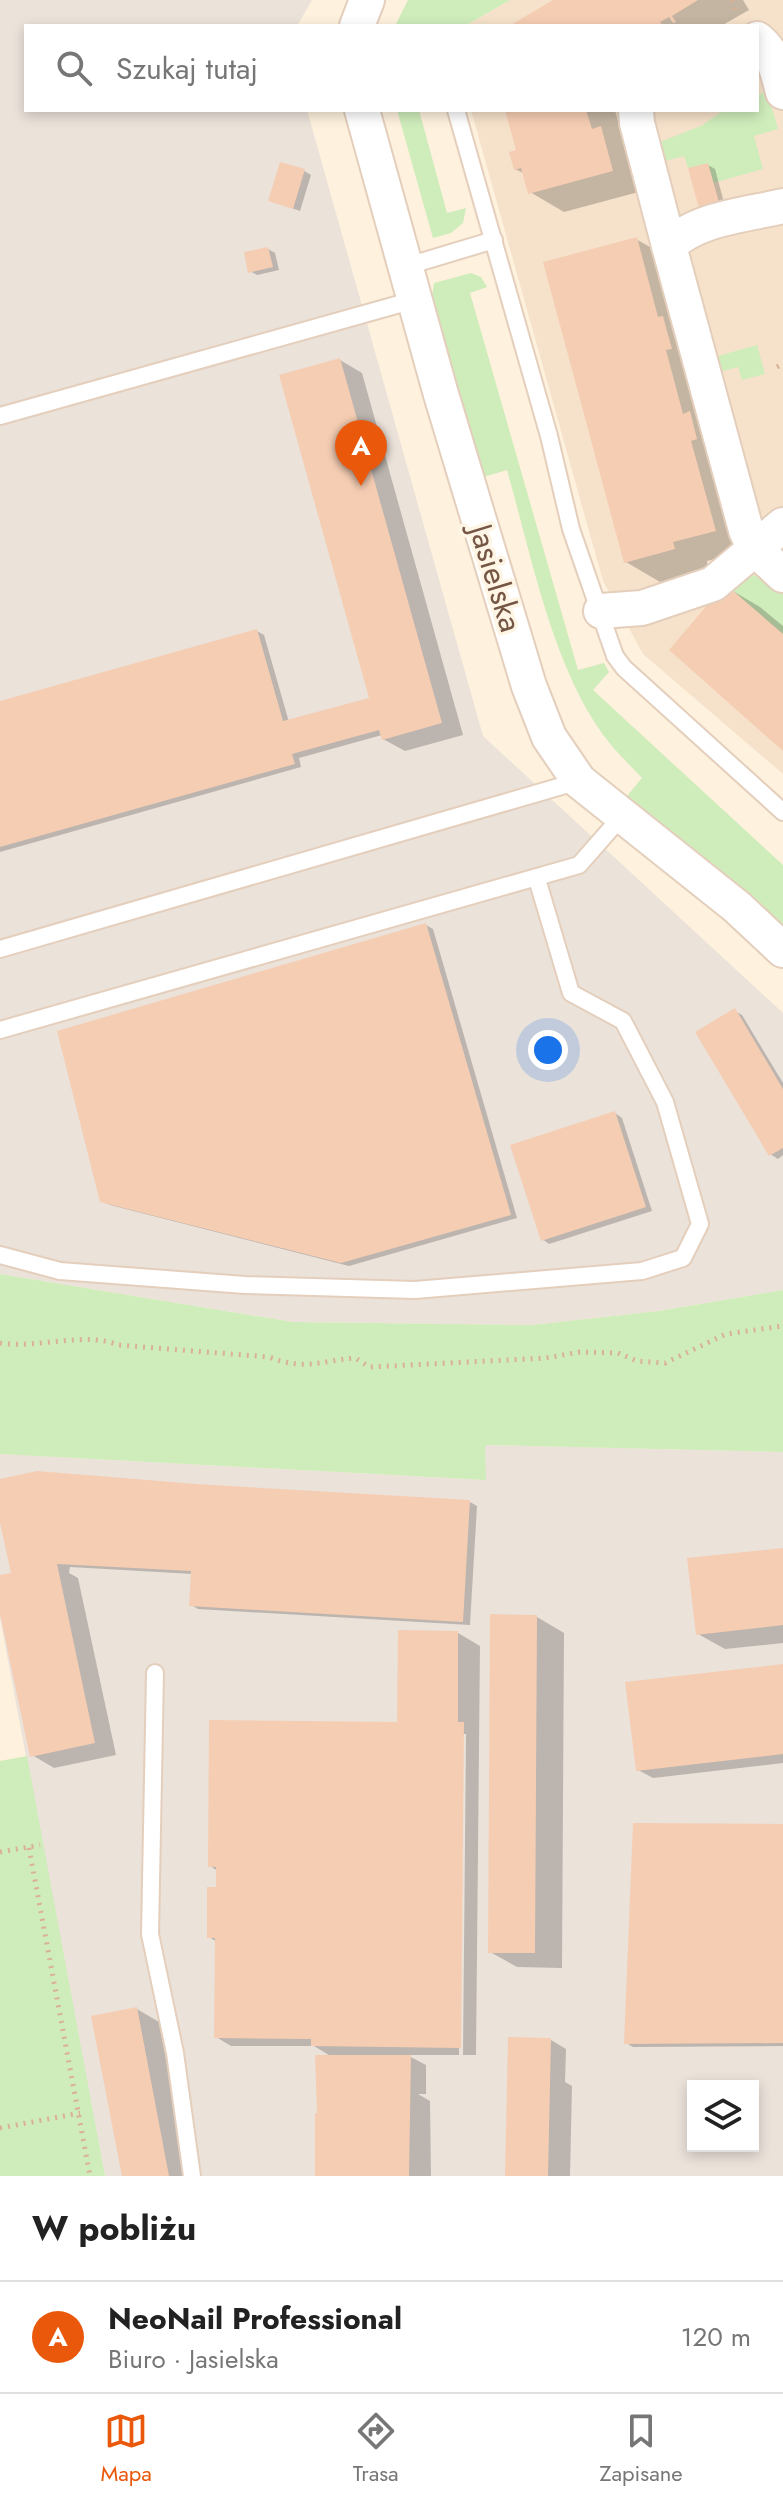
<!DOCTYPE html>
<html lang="pl">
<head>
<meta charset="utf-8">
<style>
	body { margin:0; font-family:Jost,sans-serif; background:#f6f6f6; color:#222 }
	.controls { position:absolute; right:24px; bottom:24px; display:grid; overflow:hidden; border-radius:0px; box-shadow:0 4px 12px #0003 }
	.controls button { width:72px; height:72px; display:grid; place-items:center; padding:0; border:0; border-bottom:2px solid #e0e0e0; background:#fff; color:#222; font:40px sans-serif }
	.you { position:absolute; left:548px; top:1050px; width:28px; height:28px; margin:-20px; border:6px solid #fff; border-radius:50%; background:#1a73e8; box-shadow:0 0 0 12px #1a73e833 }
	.badge { display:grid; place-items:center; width:52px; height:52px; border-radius:50%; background:#ea580c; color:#fff; font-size:26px; font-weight:700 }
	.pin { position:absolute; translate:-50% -66px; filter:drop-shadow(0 2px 4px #0008) }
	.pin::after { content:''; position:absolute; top:42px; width:28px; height:24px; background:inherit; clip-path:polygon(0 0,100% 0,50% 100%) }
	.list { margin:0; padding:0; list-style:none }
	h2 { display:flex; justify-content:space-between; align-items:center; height:104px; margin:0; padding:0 32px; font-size:34px }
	h2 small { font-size:26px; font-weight:400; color:#767676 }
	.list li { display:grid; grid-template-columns:52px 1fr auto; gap:24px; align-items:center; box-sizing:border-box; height:112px; padding:0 32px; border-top:2px solid #e0e0e0 }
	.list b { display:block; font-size:30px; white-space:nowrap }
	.list p { margin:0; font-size:26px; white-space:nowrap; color:#767676 }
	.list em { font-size:26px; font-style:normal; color:#767676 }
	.icon { flex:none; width:44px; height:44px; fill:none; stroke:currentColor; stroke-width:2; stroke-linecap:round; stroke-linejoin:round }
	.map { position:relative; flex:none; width:783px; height:2176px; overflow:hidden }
	.search { position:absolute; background:#fff; box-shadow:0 4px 12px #0003; left:24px; right:24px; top:24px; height:88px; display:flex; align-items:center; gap:20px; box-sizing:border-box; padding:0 28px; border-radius:0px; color:#767676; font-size:30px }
	.sheet { height:216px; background:#fff }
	nav { display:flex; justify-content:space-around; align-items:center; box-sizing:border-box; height:112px; border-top:2px solid #e0e0e0; background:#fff; font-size:22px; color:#767676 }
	nav a { display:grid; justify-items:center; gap:4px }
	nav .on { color:#ea580c }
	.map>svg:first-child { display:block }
</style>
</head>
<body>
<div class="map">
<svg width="783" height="2176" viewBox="0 0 783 2176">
	<rect width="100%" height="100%" fill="#fef1dd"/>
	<!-- residential -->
	<polygon fill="#f6e2cb" points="510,0 783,0 783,774 643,654 603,581 471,110 757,110 757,26 465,26"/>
	<!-- industrial -->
	<g fill="#ebe2da" fill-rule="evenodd">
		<polygon points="0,0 312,0 297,26 26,26 26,110 307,110 483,736 783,1013 783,1290 659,1311 532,1325 293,1322 0,1274"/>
		<path d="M485 1445 783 1452V2176H105L0 1618V1454L485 1480ZM693 2086H753V2146H693Z"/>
	</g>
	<!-- green -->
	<g fill="#cfecbb">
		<polygon points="408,0 510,0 465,26 395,26"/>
		<polygon points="767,91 778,129 754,136 763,169 713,183 688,168 684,156 661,162 657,143 701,126 724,110 757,110 757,95"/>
		<polygon points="397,110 419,110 447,213 466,208 463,223 451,233 433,238"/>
		<path d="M471 273 481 277 487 287 470 293 578 670 604 663 609 672 593 690 783 865V927L627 796 642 778C632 767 621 757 612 746 554 677 532 557 507 470L480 478 431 302 434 283Z"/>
		<polygon points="757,345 765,374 742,380 738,367 715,373 714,362 718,356"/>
		<polygon points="748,574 767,579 783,593 783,634 725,584"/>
		<polygon points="0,1274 293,1322 532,1325 659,1311 783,1290 783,1452 485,1445 486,1480 0,1454"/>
		<polygon points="27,1756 105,2176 0,2176 0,1761"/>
	</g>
	<!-- shadow -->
	<g fill="#0003">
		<polygon points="557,0 743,0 749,10 721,26 512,26"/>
		<polygon points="507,110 615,110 624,142 635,149 646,190 564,212 530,192 525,174 515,169 518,151"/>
		<polygon points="708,165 715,169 726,210 709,215"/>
		<polygon points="304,171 311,175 300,211 270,200"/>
		<polygon points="636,239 671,259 749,550 707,561 708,569 660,582 626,562"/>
		<polygon points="268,249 275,253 279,270 257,275 250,271"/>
		<polygon points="340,360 362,373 463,735 405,751 383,739 382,735 299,758 301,767 0,852 0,703 257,631 264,635 289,722 373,703"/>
		<polygon points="726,587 760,607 783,626 783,748"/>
		<polygon points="426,925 433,929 517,1218 349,1266 110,1205 102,1201"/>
		<polygon points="735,1011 742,1015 783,1083 783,1155 778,1159 770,1154"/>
		<polygon points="615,1113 622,1118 652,1211 549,1244 542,1239"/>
		<polygon points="0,1481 195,1486 470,1502 477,1506 470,1625 198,1609 191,1605 193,1574 70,1567 69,1573 78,1578 116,1755 54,1768 32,1755 0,1605 0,1577 17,1574 0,1513"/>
		<polygon points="783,1550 783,1643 725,1649 698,1634"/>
		<polygon points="537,1617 564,1633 562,1968 517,1967 490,1952"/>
		<polygon points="458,1633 480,1646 476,2055 463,2055 466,1734 462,1734 459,2055 407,2055 426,2065 426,2094 418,2094 430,2101 431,2176 318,2176 332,2057 314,2046 231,2046 216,2037 217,1942 209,1937 218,1889 218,1871 210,1866 399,1724"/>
		<polygon points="783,1666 783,1763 653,1778 638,1770"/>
		<polygon points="783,1826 783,2046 633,2047 626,2043"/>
		<polygon points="137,2009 159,2022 188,2176 124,2176"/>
		<polygon points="551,2040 566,2049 565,2082 572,2086 570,2176 507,2176"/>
	</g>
	<!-- building -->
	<g fill="#f5cdb3">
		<polygon points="553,0 698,0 672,16 676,22 673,23 669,17 660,22 663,26 509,26"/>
		<polygon points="505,110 586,110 592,129 601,126 613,171 528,194 521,168 514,170 509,152 516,150"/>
		<polygon points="280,162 305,169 293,209 268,201"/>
		<polygon points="708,163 720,206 700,212 688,168"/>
		<polygon points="637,237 658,317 663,316 667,331 672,349 666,350 683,414 690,411 697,439 691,441 716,531 673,542 675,549 624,563 543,262"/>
		<polygon points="268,247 273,267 248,273 244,252"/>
		<polygon points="340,358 442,723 382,740 379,730 292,754 295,764 0,847 0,701 257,629 283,721 369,698 279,375"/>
		<polygon points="725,584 783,634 783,751 669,650"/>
		<polygon points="426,923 511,1215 341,1263 100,1202 57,1031"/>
		<polygon points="735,1008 783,1089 783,1148 769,1156 695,1032"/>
		<polygon points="615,1111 646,1207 541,1241 510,1145"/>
		<polygon points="37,1471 196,1484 470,1500 463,1622 189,1606 191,1571 57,1564 95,1743 30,1757 0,1614 0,1575 11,1573 0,1523 0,1479"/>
		<polygon points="783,1548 783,1625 696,1635 687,1558"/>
		<polygon points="490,1614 537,1615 535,1953 488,1953"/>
		<polygon points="398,1630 458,1631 458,1722 464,1722 461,2048 311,2046 311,2039 214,2038 215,1938 207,1938 207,1887 216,1887 216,1867 208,1867 209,1720 397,1722"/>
		<polygon points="783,1664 783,1754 636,1771 625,1682"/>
		<polygon points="633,1823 783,1824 783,2043 624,2044"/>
		<polygon points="137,2007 169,2176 122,2176 91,2016"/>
		<polygon points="508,2037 551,2038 548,2176 505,2176"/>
		<polygon points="315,2055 411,2055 409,2176 315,2176 315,2113 317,2113"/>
	</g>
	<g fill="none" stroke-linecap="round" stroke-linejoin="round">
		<!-- service casing -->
		<g stroke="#e4cebc" stroke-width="20">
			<g id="service">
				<polyline points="456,110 549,436 571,529 615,656 624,668 783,812"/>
				<polyline points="404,267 494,240"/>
				<polyline points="0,416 414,300"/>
				<polyline points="0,949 579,781"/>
				<polyline points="0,1030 579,865 622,816"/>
				<polyline points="0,1255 60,1271 245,1285 415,1290 642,1271 683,1258 700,1224 665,1102 623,1021 571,993 537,879"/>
				<polyline points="155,1673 150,1934 175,2053 192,2176"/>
			</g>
		</g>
		<!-- minor casing -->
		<g stroke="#e4cebc" stroke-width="38">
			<g id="minor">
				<polyline points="357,26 367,0"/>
				<path d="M757 39C775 53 777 71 783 92"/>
				<polyline points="362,110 440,391 529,686 549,737 579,781 737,907 783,950"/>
				<polyline points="636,110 637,123 669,246"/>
				<path d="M783 206C746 215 697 218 669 246L746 530 754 548 783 575"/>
				<polyline points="601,611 642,608 713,584 783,525"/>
			</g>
		</g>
		<!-- path -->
		<g stroke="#dab097" stroke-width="5" stroke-dasharray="2 6" stroke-linecap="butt">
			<polyline points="732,0 736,13"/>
			<polyline points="777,367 783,364"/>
			<path d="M0 1343C38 1349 85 1331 118 1345L269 1357C305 1371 320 1361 355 1358L370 1367 546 1358 580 1352 618 1353 637 1361 665 1363 726 1334 783 1326"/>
			<polyline points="29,1848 90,2176"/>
			<polyline points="0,1852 40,1845"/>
			<polyline points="0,2128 80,2113"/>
		</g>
		<!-- service -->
		<use href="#service" stroke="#fff" stroke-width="16"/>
		<!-- minor -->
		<use href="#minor" stroke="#fff" stroke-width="34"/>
	</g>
	<g text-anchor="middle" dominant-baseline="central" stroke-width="7" stroke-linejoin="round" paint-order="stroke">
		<!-- street labels -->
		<g font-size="32" fill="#755544" stroke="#fff5e5">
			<text transform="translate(496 578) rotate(73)">Jasielska</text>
		</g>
	</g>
</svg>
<div class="controls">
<button><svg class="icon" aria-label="layers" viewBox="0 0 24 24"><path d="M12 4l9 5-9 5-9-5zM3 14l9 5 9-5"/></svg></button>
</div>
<div class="you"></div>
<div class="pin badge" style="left:361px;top:486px">A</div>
<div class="search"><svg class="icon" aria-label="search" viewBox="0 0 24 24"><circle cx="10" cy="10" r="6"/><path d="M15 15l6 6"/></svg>Szukaj tutaj</div>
</div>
<section class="sheet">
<h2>W pobliżu<small></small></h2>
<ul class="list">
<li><span class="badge">A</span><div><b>NeoNail Professional</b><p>Biuro · Jasielska</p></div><em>120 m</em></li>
</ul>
</section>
<nav>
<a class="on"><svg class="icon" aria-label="map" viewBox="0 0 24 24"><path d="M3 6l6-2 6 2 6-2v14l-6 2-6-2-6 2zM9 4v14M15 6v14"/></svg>Mapa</a>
<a><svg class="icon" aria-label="directions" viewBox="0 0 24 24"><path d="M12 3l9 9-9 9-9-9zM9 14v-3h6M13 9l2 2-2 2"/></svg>Trasa</a>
<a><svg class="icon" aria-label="saved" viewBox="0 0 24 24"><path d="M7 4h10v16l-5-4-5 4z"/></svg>Zapisane</a>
</nav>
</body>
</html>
